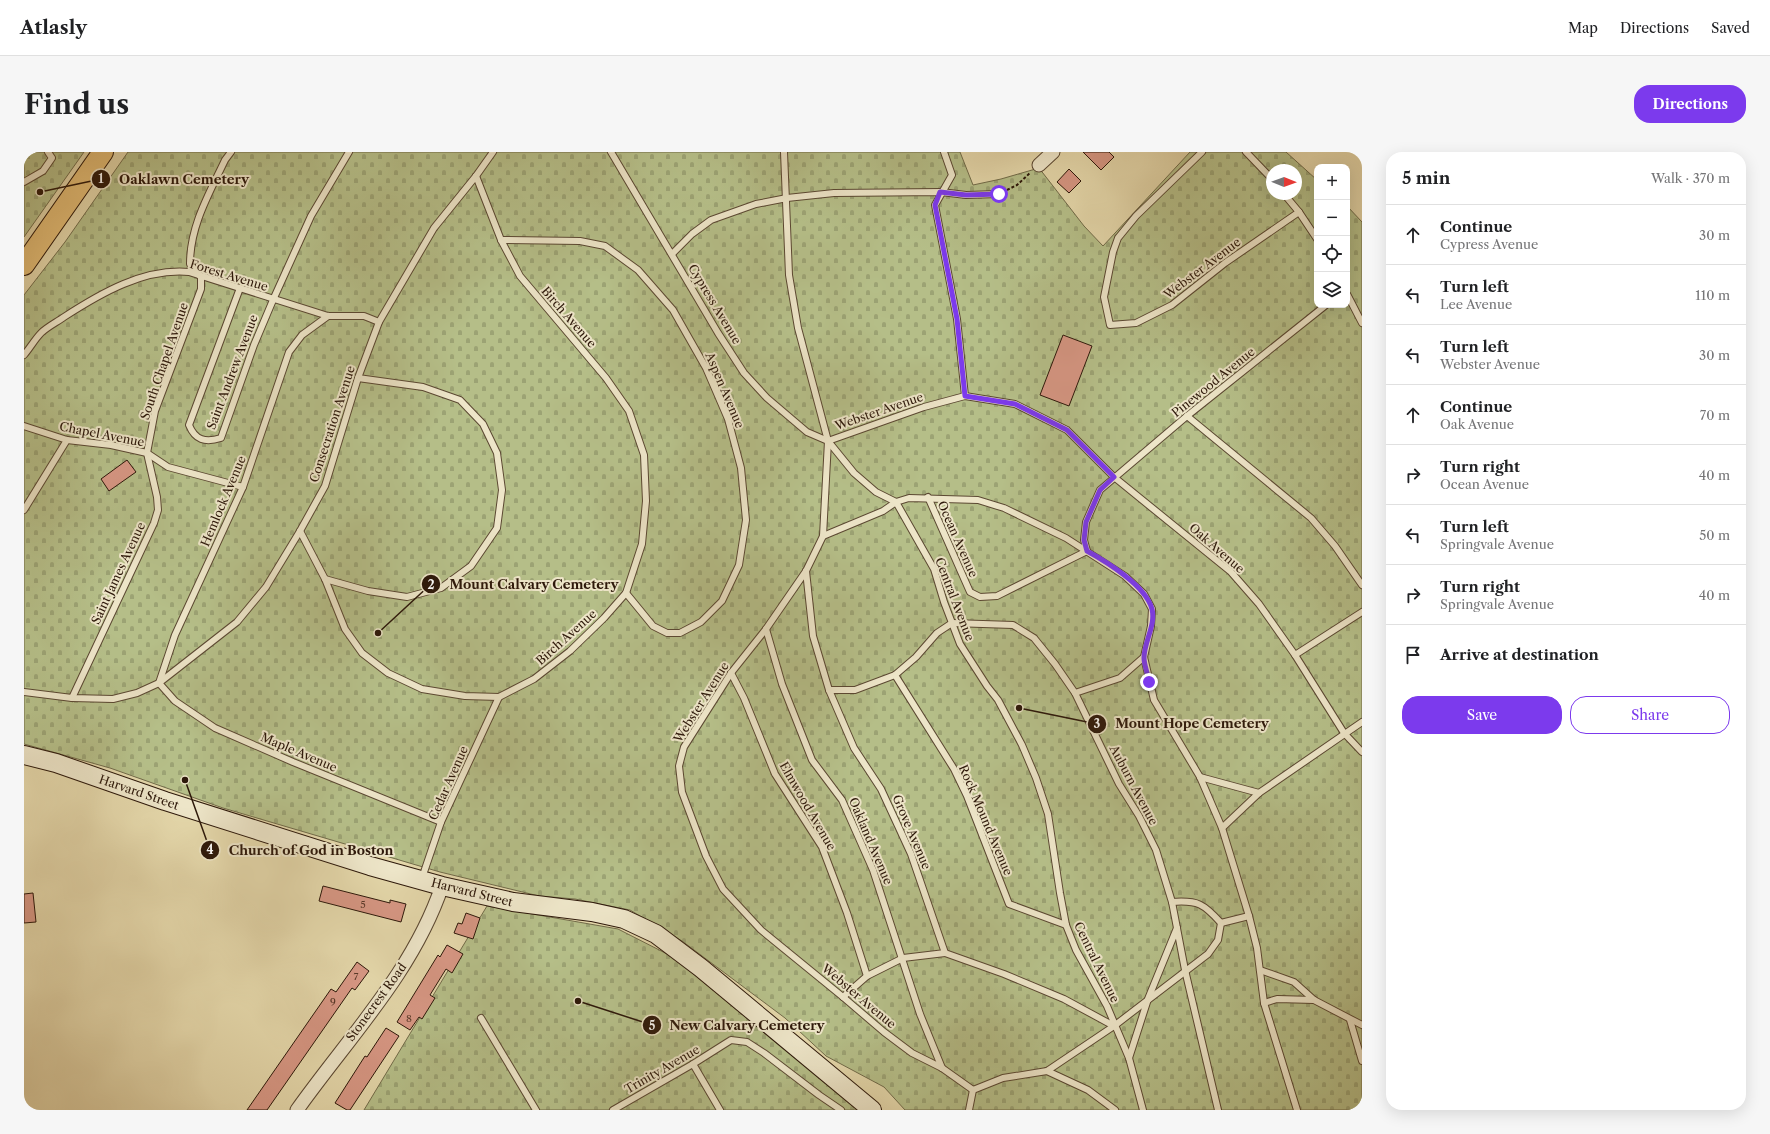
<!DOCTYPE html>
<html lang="en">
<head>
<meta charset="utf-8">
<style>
	body { margin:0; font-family:"Libre Caslon Text",serif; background:#f6f6f6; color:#202124 }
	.controls { position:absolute; right:12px; top:12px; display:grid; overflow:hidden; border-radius:8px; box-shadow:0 4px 16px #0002 }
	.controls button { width:36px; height:36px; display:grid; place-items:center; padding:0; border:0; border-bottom:1px solid #e0e0e0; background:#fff; color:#202124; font:20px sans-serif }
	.compass { position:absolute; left:1242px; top:12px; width:36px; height:36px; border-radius:50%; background:#fff; box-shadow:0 4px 16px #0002; rotate:91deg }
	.stop { position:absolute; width:12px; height:12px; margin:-9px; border:3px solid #7c3aed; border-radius:50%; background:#fff }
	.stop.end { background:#7c3aed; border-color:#fff; box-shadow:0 1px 4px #0008 }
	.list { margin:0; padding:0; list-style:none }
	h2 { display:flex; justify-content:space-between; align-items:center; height:52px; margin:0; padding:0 16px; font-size:17px }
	h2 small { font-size:13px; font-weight:400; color:#757577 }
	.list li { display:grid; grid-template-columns:26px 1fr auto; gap:12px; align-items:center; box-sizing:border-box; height:60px; padding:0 16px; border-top:1px solid #e0e0e0 }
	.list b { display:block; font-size:15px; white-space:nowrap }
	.list p { margin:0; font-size:13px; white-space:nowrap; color:#757577 }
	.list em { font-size:13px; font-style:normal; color:#757577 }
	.actions { display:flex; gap:8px; padding:12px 16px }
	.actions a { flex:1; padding:9px 0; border:1px solid #7c3aed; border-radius:16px; text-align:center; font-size:14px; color:#7c3aed }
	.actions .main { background:#7c3aed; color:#fff }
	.icon { flex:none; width:22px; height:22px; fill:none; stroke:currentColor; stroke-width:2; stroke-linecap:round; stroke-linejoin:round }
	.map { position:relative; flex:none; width:1338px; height:958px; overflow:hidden; border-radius:16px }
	header { display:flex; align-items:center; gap:24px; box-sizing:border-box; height:56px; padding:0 20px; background:#fff; border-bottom:1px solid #e0e0e0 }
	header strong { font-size:19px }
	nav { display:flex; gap:22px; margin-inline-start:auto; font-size:14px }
	.intro { display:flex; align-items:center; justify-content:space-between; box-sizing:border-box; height:96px; padding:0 24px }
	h1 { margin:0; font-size:28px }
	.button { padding:10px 18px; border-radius:16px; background:#7c3aed; color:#fff; font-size:14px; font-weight:700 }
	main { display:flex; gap:24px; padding:0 24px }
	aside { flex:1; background:#fff; border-radius:16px; box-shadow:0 4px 16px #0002 }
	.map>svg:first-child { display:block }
</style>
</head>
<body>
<header>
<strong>Atlasly</strong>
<nav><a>Map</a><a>Directions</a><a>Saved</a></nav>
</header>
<div class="intro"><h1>Find us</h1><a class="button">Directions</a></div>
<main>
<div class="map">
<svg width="1338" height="958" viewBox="0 0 1338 958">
	<defs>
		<pattern id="cemetery-stones" width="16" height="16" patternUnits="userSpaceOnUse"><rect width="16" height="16" fill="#b5be88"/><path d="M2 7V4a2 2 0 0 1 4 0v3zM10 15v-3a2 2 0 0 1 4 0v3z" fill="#9ca374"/></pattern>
	</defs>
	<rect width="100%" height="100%" fill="#e4d7aa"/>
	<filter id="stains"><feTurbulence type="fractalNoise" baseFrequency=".005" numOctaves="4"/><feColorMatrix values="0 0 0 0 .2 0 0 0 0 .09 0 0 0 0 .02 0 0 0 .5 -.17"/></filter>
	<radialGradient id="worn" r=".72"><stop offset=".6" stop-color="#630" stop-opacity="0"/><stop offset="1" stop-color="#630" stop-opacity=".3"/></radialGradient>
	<!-- cemetery -->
	<g fill="url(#cemetery-stones)" stroke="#716b49" fill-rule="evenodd">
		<polygon points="0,0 60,0 0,85"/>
		<path d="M104 0H936L949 33 977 27 1015 16 1060 74 1079 94 1166 0H1262L1293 28V153H1323V54L1338 70V958H881L860 935 802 904 761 866 658 789 606 758 551 747 515 744 416 720 199 656 86 616 0 592V143L41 90ZM1248 18H1272V42H1248Z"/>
		<polygon points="463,754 594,777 649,805 834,958 340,958"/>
	</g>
	<!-- building -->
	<g fill="#d79784" stroke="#2d180a">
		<polygon points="1059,0 1085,0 1090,5 1077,18"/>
		<polygon points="1045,17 1057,29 1045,41 1033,30"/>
		<polygon points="1039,183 1068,194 1045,254 1016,243"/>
		<polygon points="103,308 112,320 85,339 77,327"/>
		<polygon points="299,734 366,751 366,748 382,752 377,770 295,749"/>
		<polygon points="9,741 12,770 0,771 0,742"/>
		<polygon points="442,761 456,766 449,787 430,781 434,771 438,772"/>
		<polygon points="423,793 439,802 428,821 422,817 406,843 411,846 398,867 395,865 386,878 373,870 414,803 416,805"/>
		<polygon points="333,810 345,819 331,838 328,836 243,958 223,958 307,837 312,840"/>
		<polygon points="362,876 375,884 326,958 323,958 311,951 341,904 343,905"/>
	</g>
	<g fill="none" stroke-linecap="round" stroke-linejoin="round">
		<!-- service casing -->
		<g stroke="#5b4832" stroke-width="8">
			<g id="service">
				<polyline points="587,0 694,181 720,221 743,246 783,280 804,289"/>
				<polyline points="760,0 765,123 774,176 804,289 830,321 852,340 872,350 910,417 920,450 936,492 963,534 974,548 998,593 1012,626 1024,662 1036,741 1042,773 1052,798 1083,854 1105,906 1119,958"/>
				<polyline points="920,0 928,23 911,53 933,167 941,244"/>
				<polyline points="1178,0 1112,64 1094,86 1089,100 1080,145 1086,173 1112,171 1148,153 1201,111 1275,60"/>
				<polyline points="1222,0 1248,27"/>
				<polyline points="0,30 19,19 28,6 24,0"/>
				<polyline points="1260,42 1275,60 1293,87"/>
				<polyline points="477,88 556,89 581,94 614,118 649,158 682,216 704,267 717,316 722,368 715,413 698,449 677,470 656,481 643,481 629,474 602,441"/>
				<polyline points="648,102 668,82 687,68 732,52 763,46 810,41 917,40 942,43 975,42"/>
				<path d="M176 124 166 112C166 74 185 42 201 8L207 0"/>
				<path d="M216 136 165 273C171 288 181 291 197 286L230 193 249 148 287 64 325 0"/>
				<polyline points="1323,142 1338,171"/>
				<path d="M0 203C6 196 11 187 17 181 23 175 33 170 40 165 77 141 120 116 165 120L304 164H340L355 170"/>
				<polyline points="1163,264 1287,366 1311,394 1338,433"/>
				<polyline points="0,274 43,288 87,293 123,301 144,315 219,335"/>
				<polyline points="804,289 799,384 782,419 742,477 707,521 660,595 655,614 658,640 682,704 699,737 737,778 819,845 860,880 888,901 918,916 949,938"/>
				<polyline points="804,289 900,255 941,244 991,252 1043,278 1090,325 1207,420 1235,452 1271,503 1320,581 1338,600"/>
				<polyline points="904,345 946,440 956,445 973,444 1063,399"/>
				<polyline points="0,358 43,288"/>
				<polyline points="276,379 301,427 321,477 338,501 364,521 398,537 441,544 475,545 510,527 546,499 580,466 602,441 618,392 622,349 620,303 605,259 582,226 496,124 477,88 452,24"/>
				<polyline points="799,384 859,359 872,350 885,346 954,348 980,356 1042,386 1101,424 1120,442 1128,457 1127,474 1120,505 1130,548 1176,625 1198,676 1225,764 1233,796 1240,851 1273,958"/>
				<polyline points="1063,399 1060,388 1062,370 1076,338 1163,264 1302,153"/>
				<polyline points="782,419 789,484 805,538 830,596 857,637 887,702 921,801 980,822 1040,847 1090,874"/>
				<polyline points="301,427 344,439 383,445 417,436 447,414 473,376 478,338 473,301 459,272 436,248 399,235 334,226"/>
				<polyline points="928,471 989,473 1010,486 1031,512 1051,541 1095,632 1115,664 1132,698 1148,750 1161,818 1194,958"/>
				<polyline points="742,477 758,532 788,608 818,648 849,718 896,862 918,916"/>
				<polyline points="1271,503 1338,460"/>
				<polyline points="707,521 720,546 751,622 798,695 823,761 843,824"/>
				<polyline points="871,523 930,617 943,644 985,752 1042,773"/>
				<polyline points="135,531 151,483 219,335 265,200 278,183 304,164"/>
				<polyline points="135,531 151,549 191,576 269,610 417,670"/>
				<polyline points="805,538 831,538 871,523 892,505 913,481 928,471"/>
				<polyline points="0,540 48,546 89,547 113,541 135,531 213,470 242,435 276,379 301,334 334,226 355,170 410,76 452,24 469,0"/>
				<polyline points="1051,541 1096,526 1120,505"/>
				<polyline points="48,546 130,371 134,358 133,345 123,301 131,259 177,137 177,125"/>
				<polyline points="1176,625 1235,641"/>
				<polyline points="1198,676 1235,641 1338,570"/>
				<polyline points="398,726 417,670 475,545"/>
				<path d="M1148 750C1174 748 1180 752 1197 771"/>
				<polyline points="1197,771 1225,764"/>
				<polyline points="1236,818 1270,830 1290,848 1338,873"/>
				<polyline points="819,845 843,824 879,806 921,801"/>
				<polyline points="1240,851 1253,847 1290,848"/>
				<polyline points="457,866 512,958"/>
				<polyline points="1326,868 1338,909"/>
				<polyline points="1105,906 1124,847 1153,776"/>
				<polyline points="669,912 696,958"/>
				<polyline points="1023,919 1064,938 1091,958"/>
				<polyline points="949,938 979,926 1023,919 1090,874 1184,802 1194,788 1197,771"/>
				<polyline points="589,958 669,912 707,888 723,890 740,901 795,943 817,958"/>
				<polyline points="945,958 949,938"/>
			</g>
		</g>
		<!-- minor casing -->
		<g stroke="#5b4832" stroke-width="15">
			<g id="minor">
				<polyline points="1015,13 1029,0"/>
				<path d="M273 958C324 886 389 820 418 734"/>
			</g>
		</g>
		<!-- secondary casing -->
		<g stroke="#2d180a" stroke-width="20">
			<polyline id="secondary" points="0,603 32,611 141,649 346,714 418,734 489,750 568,760 600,767 632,782 677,816 848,958"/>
		</g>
		<!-- primary casing -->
		<g stroke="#2d180a" stroke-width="22">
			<polyline id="primary" points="0,113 79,0"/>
		</g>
		<!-- path -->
		<polyline stroke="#2d180a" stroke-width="2" stroke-dasharray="3 2" stroke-linecap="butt" points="983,38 993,33 1006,21"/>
		<!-- service -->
		<use href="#service" stroke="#ede5c8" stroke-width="6"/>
		<!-- minor -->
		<use href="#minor" stroke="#ede5c8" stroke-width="13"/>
		<!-- secondary -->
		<use href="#secondary" stroke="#ede5c8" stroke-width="18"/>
		<!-- primary -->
		<use href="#primary" stroke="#e2bc75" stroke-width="20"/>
	</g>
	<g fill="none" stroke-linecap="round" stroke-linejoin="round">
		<!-- route -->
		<path stroke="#7c3aed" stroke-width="5" d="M975 42 942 43 916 40 911 53 933 167 941 244 991 252 1043 278 1090 325 1076 338 1062 370 1060 388 1063 399C1083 410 1122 434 1128 457 1132 473 1120 490 1120 506 1120 513 1124 522 1125 530"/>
	</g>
	<g text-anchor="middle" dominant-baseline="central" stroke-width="4" stroke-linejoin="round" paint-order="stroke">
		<!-- number labels -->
		<g font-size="10" fill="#583828">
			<text x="339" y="752">5</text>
			<text x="332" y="824">7</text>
			<text x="309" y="849">9</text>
			<text x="385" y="866">8</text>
		</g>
		<!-- street labels -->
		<g font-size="12" fill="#2d180a" stroke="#ede5c8">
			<text transform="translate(1178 116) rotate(-37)">Webster Avenue</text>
			<text transform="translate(205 123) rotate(17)">Forest Avenue</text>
			<text transform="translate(691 152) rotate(59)">Cypress Avenue</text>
			<text transform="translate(545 165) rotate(49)">Birch Avenue</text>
			<text transform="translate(140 209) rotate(-71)">South Chapel Avenue</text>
			<text transform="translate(208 220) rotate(-69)">Saint Andrew Avenue</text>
			<text transform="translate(1189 230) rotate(-39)">Pinewood Avenue</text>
			<text transform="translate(701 238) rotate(67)">Aspen Avenue</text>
			<text transform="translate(855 259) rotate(-19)">Webster Avenue</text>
			<text transform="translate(308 272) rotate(-72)">Consecration Avenue</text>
			<text transform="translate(78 282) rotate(11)">Chapel Avenue</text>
			<text transform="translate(199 349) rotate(-67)">Hemlock Avenue</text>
			<text transform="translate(934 387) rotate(66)">Ocean Avenue</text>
			<text transform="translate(1193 396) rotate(41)">Oak Avenue</text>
			<text transform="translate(94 421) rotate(-65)">Saint James Avenue</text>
			<text transform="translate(931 447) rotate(69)">Central Avenue</text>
			<text transform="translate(542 485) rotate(-42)">Birch Avenue</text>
			<text transform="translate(677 550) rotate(-58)">Webster Avenue</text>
			<text transform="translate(275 600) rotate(23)">Maple Avenue</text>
			<text transform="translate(424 631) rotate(-66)">Cedar Avenue</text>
			<text transform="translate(1110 633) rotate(62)">Auburn Avenue</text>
			<text transform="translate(115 640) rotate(19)">Harvard Street</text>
			<text transform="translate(784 654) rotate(60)">Elmwood Avenue</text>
			<text transform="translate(962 668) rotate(67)">Rock Mound Avenue</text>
			<text transform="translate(888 680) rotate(67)">Grove Avenue</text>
			<text transform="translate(847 689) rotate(67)">Oakland Avenue</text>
			<text transform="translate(448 740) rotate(14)">Harvard Street</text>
			<text transform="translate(1073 810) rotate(64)">Central Avenue</text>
			<text transform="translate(835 844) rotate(40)">Webster Avenue</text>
			<text transform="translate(352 850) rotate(-54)">Stonecrest Road</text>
			<text transform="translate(638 917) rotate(-30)">Trinity Avenue</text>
		</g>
	</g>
	<!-- callouts -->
	<path fill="none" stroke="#2d180a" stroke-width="1.5" d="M16 40L77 27M354 481L407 432M995 556L1073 572M161 628L186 698M554 849L628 873"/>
	<g fill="#2d180a" stroke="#ede5c8" stroke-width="1.5">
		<circle cx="16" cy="40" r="4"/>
		<circle cx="354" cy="481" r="4"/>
		<circle cx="995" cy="556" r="4"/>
		<circle cx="161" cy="628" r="4"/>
		<circle cx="554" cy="849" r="4"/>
		<circle cx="77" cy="27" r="10"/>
		<circle cx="407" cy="432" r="10"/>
		<circle cx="1073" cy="572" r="10"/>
		<circle cx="186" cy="698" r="10"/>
		<circle cx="628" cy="873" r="10"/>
	</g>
	<g font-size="12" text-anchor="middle" font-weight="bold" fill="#fff">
		<text x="77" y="31">1</text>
		<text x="407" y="437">2</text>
		<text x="1073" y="576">3</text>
		<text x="186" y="702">4</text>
		<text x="628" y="878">5</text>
	</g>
	<g font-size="13" text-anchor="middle" font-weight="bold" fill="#2d180a" stroke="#ede5c8" stroke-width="4" stroke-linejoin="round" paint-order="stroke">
		<text x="160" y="32">Oaklawn Cemetery</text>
		<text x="510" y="437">Mount Calvary Cemetery</text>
		<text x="1168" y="576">Mount Hope Cemetery</text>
		<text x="287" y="703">Church of God in Boston</text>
		<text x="723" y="878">New Calvary Cemetery</text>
	</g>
	<rect width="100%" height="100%" filter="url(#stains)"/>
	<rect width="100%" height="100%" fill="url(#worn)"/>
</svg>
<div class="controls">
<button>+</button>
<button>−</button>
<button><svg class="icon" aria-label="locate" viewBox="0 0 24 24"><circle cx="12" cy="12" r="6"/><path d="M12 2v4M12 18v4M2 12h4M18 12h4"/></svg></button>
<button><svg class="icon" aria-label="layers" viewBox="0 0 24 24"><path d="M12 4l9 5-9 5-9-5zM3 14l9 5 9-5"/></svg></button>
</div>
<svg class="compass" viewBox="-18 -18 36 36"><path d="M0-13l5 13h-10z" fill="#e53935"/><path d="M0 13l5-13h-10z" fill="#757577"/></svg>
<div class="stop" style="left:975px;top:42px"></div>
<div class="stop end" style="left:1125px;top:530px"></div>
</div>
<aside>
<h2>5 min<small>Walk · 370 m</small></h2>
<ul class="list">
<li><svg class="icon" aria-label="ahead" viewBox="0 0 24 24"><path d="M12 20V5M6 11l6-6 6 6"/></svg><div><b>Continue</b><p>Cypress Avenue</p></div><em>30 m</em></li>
<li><svg class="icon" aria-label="left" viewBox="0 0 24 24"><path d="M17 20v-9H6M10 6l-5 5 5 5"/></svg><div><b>Turn left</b><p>Lee Avenue</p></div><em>110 m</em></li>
<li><svg class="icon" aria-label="left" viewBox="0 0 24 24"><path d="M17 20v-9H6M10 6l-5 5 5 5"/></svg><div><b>Turn left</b><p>Webster Avenue</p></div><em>30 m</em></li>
<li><svg class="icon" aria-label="ahead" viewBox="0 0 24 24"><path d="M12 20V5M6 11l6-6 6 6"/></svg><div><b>Continue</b><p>Oak Avenue</p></div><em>70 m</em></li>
<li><svg class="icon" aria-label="right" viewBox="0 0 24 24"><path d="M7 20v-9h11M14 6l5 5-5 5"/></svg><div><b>Turn right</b><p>Ocean Avenue</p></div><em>40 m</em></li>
<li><svg class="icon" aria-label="left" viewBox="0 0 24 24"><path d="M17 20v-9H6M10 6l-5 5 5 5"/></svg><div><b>Turn left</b><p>Springvale Avenue</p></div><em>50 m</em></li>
<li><svg class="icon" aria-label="right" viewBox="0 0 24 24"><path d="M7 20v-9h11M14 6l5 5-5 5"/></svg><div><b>Turn right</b><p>Springvale Avenue</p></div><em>40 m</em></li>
<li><svg class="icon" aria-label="arrive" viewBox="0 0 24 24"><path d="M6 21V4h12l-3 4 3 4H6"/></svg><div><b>Arrive at destination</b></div></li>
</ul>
<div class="actions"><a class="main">Save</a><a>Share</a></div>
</aside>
</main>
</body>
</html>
